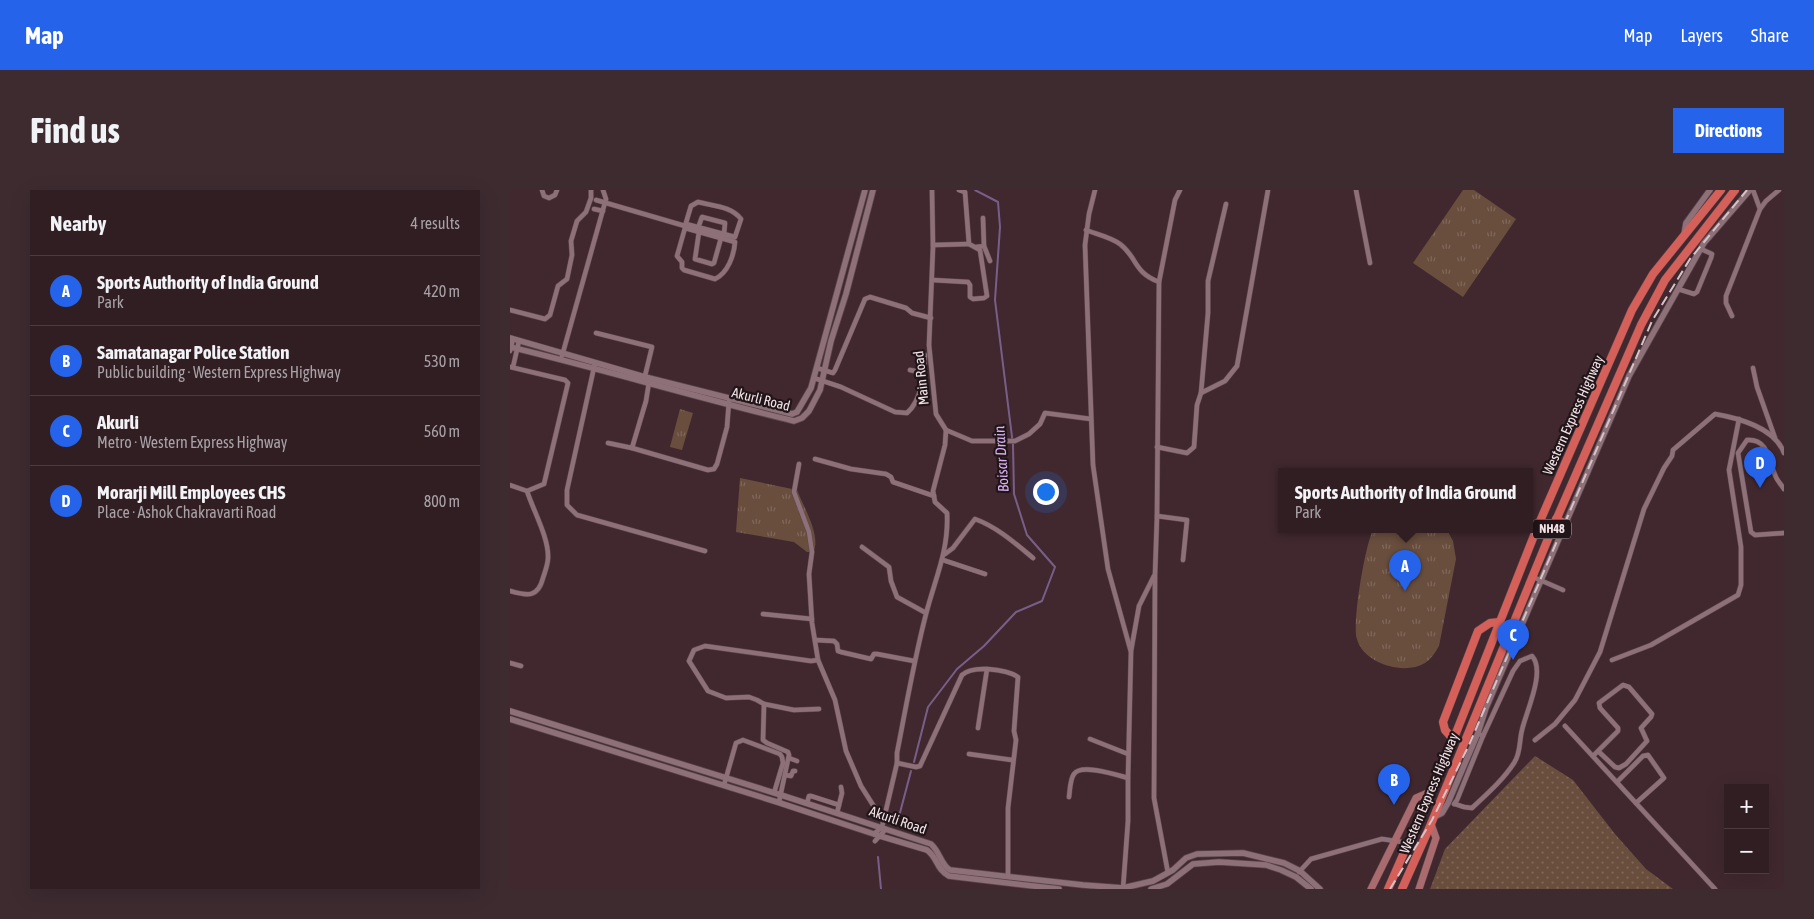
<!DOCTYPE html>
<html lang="en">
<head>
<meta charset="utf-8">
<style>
	body { margin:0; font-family:"Asap Condensed",sans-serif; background:#3d2b30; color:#f1f3f6 }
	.controls { position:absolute; right:15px; bottom:15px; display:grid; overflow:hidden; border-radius:0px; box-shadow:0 5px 20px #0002 }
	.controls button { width:45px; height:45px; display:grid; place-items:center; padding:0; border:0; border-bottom:1px solid #4c3c41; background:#311e23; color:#f1f3f6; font:25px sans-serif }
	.you { position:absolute; left:535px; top:301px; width:18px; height:18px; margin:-12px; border:4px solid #fff; border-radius:50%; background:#1a73e8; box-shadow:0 0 0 8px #1a73e833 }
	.badge { display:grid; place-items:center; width:32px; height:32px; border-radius:50%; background:#2563eb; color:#fff; font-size:16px; font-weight:700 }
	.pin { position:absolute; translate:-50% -41px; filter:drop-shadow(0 1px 2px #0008) }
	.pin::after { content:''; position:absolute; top:26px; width:18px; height:15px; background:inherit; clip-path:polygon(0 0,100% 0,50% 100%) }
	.popup { position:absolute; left:768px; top:278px; width:255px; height:65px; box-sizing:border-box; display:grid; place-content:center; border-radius:0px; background:#311e23; filter:drop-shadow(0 1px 4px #0005); font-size:16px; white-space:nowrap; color:#a8a2a6 }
	.popup b { font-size:19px; color:#f1f3f6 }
	.popup::after { content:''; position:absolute; left:50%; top:100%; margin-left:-10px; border:10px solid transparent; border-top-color:#311e23 }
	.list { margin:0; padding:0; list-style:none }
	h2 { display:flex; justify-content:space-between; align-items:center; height:65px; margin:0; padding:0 20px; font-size:21px }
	h2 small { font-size:16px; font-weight:400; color:#a8a2a6 }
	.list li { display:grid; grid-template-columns:32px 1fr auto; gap:15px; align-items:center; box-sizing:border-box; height:70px; padding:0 20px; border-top:1px solid #4c3c41 }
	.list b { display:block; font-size:19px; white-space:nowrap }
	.list p { margin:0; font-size:16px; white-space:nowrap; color:#a8a2a6 }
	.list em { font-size:16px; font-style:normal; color:#a8a2a6 }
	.map { position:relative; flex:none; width:1274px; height:699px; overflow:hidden; border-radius:0px }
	header { display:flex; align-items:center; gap:30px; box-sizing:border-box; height:70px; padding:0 25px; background:#2563eb; color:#fff }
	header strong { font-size:24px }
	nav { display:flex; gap:28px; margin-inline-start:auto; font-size:18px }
	.intro { display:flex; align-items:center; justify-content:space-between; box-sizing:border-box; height:120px; padding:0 30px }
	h1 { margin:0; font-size:35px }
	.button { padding:12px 22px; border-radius:0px; background:#2563eb; color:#fff; font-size:18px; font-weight:700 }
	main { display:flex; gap:30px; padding:0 30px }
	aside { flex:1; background:#311e23; border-radius:0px; box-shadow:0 5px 20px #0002 }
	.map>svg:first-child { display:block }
</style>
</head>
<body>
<header>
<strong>Map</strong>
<nav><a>Map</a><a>Layers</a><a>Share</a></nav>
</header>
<div class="intro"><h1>Find us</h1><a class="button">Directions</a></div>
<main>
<aside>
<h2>Nearby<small>4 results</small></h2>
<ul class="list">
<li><span class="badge">A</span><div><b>Sports Authority of India Ground</b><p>Park</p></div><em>420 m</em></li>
<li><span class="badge">B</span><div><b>Samatanagar Police Station</b><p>Public building · Western Express Highway</p></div><em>530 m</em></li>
<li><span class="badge">C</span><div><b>Akurli</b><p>Metro · Western Express Highway</p></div><em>560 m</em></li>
<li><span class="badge">D</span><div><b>Morarji Mill Employees CHS</b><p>Place · Ashok Chakravarti Road</p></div><em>800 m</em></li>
</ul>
</aside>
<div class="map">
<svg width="1274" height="699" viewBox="0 0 1274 699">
	<defs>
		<pattern id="grass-dots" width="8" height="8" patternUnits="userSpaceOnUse" patternTransform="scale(1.25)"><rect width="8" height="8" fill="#694e3e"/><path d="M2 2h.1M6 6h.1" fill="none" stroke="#7f675a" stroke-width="1.8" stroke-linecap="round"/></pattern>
		<pattern id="park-tufts" width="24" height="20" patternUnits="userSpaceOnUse" patternTransform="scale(1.25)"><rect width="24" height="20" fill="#694e3e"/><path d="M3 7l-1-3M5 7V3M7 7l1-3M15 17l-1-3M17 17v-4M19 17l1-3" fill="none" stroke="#7f675a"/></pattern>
	</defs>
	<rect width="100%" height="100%" fill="#41282f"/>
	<!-- grass -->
	<polygon fill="url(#grass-dots)" points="1025,566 1063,590 1105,644 1136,679 1163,699 920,699 935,659"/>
	<!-- park -->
	<g fill="url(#park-tufts)">
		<polygon points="953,0 964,0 1006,29 953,107 903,73"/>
		<polygon points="170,219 183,223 172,260 160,257"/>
		<path d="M230 288 287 300C293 316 312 347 303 362H297L284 352 226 342Z"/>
		<path d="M863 340H937L943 351 946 369 929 456C925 463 921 469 915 473 894 486 853 473 847 449 842 432 855 356 863 340Z"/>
	</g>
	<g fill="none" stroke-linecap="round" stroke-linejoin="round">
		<!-- stream -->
		<g stroke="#795f88" stroke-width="2">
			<polyline points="404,572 418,517 447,479 474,456 506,422 532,411 545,377 517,345 504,304 503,255 485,110 490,37 488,12 465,0"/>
			<polyline points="387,634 401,581"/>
			<polyline points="368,667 371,699"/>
		</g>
		<!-- minor casing -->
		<g stroke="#5c474d" stroke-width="5.5">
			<g id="minor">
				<polyline points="32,0 34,6 39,8 45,5 47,0"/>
				<polyline points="585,0 579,24 575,55 583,275 598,379 621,462 618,588 618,631 613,699"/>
				<polyline points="846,0 860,73"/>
				<polyline points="1243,0 1250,19"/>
				<polyline points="86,10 175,36"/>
				<polyline points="84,19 93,21"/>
				<path d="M175 38 225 52C224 65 218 83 205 89L174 80 172 78V72L167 66 175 38V36L181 16 188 12C203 16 221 16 231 29L225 47 176 34"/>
				<polyline points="188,38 192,27 215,33 214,44"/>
				<path d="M576 40C586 44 601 47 610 54 628 68 623 82 649 92"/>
				<polyline points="189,42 185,69 202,74 204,73 211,48"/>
				<polyline points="423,55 459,54"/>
				<polyline points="474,56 480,71"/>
				<polyline points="466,57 474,56 473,28"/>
				<polyline points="422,90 458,92 460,95 460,107 463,109 474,108 477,106 470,60 459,54 455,2 449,0"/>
				<polyline points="1168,99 1184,104 1187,102 1201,68 1202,64 1191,59"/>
				<polyline points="0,120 35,129 40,125 48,96 57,89 62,65 61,51 67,31 76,22 81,8 81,0"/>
				<polyline points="1222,126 1216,113 1216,106 1250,19 1256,11 1269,0"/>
				<polyline points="86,143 142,157 134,190"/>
				<polyline points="0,161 3,149"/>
				<polyline points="52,166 96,9 93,0"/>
				<polyline points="85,173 57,300 57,315 67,325 195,361"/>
				<polyline points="0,177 55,190 58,193 34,294 17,301"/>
				<polyline points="3,177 9,151"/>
				<polyline points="307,178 323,183 325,180 355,109 360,107 396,118 402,123 421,128"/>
				<polyline points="1243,178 1247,197 1265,248"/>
				<polyline points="400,180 414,183"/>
				<path d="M304 188 331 197 385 222 397 223C412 210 414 184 415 165"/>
				<polyline points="139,192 136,211 122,258 198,280 204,279 207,274 217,237 219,211"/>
				<polyline points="691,203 698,123 698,91 716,14"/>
				<polyline points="436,240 462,251 505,251 519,244 530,234 535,223 581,229"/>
				<polyline points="98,253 122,258"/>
				<polyline points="647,257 677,263 684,257 687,215 691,203 715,191 727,176 758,0"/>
				<polyline points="305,269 341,279 376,284 381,287 383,292 424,306"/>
				<polyline points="289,274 284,302 299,342 302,362 299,384 302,433 308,470 325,510 336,561 351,596 363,615 374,628"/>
				<path d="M0 295 17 301C23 320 39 348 38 368 38 374 35 382 33 388 28 408 17 406 0 401"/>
				<path d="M1274 299C1271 294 1267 291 1265 285 1259 271 1258 248 1237 250L1228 263 1241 342 1245 345 1274 343"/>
				<polyline points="647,326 677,330 673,370"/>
				<polyline points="352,357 379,377 381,391 387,407 416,423"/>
				<path d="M435 364 443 358 465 329C487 337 505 353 523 368"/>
				<polyline points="433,370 475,384"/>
				<polyline points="1023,387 1053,400"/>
				<polyline points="253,424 302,429"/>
				<polyline points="305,450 324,451 327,454 328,461 331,462 361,469 364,464 367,464 404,471"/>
				<polyline points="621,461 629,416 644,386"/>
				<polyline points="308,470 301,471 195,456 184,460 179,471 198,501 216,508 239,507 247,510 254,514 284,520 309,519"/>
				<polyline points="1102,470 1141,455 1228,405 1231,395 1231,357 1219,280 1229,229"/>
				<polyline points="0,473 11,476"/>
				<polyline points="254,514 253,550 257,553 278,562 279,565 269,612"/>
				<polyline points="1055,536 1205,699"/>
				<polyline points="468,538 477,479"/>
				<polyline points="580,549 618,564"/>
				<path d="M1025 550 1045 534 1065 510 1090 462 1134 319 1154 278 1162 266 1163 260 1205 224C1228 228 1265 238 1274 263"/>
				<polyline points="459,564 502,570"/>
				<polyline points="1083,566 1108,541 1108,538 1090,518 1089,513 1113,495 1119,497 1142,524 1141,527 1131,538 1137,551 1116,574 1109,578 1105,577 1088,561"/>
				<polyline points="279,568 287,571"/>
				<path d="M387 573 406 577 410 576 452 485C463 475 496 479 508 487L504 541 506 550 498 618V685"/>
				<polyline points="275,585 281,586 283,581 285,581"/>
				<polyline points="1107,592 1133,566 1138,565 1154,588 1126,613"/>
				<polyline points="214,595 226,553 233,550 270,564 272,567 273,573 264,603"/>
				<path d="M559 607C560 600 560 589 564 584 571 573 607 585 618 588"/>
				<polyline points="297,613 299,606 301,606 329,615"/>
				<polyline points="944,614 947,610 973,546 971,545"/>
				<path d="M945 614 954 617 962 618C977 604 993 590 1004 573 1011 563 1009 551 1012 540 1016 522 1036 481 1022 466L1010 471 1003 481 973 546"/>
				<polyline points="327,623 332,603 331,597"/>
				<path d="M364 644 372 637 387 573V563C396 517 404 470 416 424 425 389 439 360 437 323L425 312 423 301 435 255 436 240 426 224 419 155 423 57 422 0"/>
				<polyline points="365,651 376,639"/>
				<polyline points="789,682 801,669 872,649 899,653"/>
				<polyline points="658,683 644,608 645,385 647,326 649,92 665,10 670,0"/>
			</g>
		</g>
		<!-- tertiary casing -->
		<g stroke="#5c474d" stroke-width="7">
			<g id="tertiary">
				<polyline points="1174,45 1176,33 1200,0"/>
				<polyline points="0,148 135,187 282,224 287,222 301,198 355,0"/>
				<path d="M0 157C95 180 189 208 284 231L292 228 299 221 310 200 321 151 336 104 363 0"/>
				<path d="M0 521 271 605 421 654C430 662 431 675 440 680L573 695 613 698 643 691 663 680 676 668 687 664 733 663 774 673 790 681 810 699"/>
				<path d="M0 529 267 612 370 646 417 660C428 668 426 679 439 686L549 699"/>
				<polyline points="924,627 932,623 938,613 968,543 976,518 1119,186 1194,53 1240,0"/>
				<polyline points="641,699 657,694 683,674 709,672 756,675 771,680 786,687 801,699"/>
			</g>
		</g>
		<!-- secondary casing -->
		<g stroke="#5c474d" stroke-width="8">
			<g id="secondary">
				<polyline points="861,699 906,608 920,602"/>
				<polyline points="909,699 926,648 921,634"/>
			</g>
		</g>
		<!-- trunk casing -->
		<g stroke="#5c474d" stroke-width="9">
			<g id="trunk">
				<polyline points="1046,329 1056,334"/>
				<polyline points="943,549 935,540 933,532 968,441 980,433 990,432"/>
				<polyline points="878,699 942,553 1027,338 1122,120 1143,84 1211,0"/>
				<polyline points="892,699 921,634 1040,344 1131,135 1155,90 1225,0"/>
			</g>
		</g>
		<!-- minor -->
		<use href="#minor" stroke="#8e7178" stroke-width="4.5"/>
		<!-- tertiary -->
		<use href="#tertiary" stroke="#8e7178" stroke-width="5.5"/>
		<!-- secondary -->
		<use href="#secondary" stroke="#a96b6d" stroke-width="7"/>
		<!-- trunk -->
		<use href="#trunk" stroke="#d5605a" stroke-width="8"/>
		<!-- rail -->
		<polyline stroke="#d6c3c8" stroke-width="2" stroke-dasharray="10 5" stroke-linecap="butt" points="880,699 922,630 959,555 1142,131 1180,69 1237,0"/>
	</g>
	<g text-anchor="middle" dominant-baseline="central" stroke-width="4.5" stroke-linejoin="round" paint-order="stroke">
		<!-- shield labels -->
		<rect fill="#201518" stroke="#b4a4a8" stroke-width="1" x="1023" y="329.5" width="38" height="19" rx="4"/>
		<g font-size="12" font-weight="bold" fill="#f3e2e6">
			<text x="1042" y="339">NH48</text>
		</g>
		<!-- street labels -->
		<g font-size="14" fill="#f3e2e6" stroke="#201518">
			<text transform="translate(411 188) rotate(-96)">Main Road</text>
			<text transform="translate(251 209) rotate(14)">Akurli Road</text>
			<text transform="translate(1063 225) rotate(-66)">Western Express Highway</text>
			<text transform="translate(919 603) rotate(-67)">Western Express Highway</text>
			<text transform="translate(388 630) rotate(19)">Akurli Road</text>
		</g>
		<!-- water labels -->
		<g font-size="15" font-style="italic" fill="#d9b0f1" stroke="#201518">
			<text transform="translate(491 269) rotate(-94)">Boisar Drain</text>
		</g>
	</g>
</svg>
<div class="controls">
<button>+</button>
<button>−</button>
</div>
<div class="you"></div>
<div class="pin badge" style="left:895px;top:401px">A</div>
<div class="popup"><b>Sports Authority of India Ground</b>Park</div>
<div class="pin badge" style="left:884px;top:615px">B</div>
<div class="pin badge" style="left:1003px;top:470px">C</div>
<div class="pin badge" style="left:1250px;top:298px">D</div>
</div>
</main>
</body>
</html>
